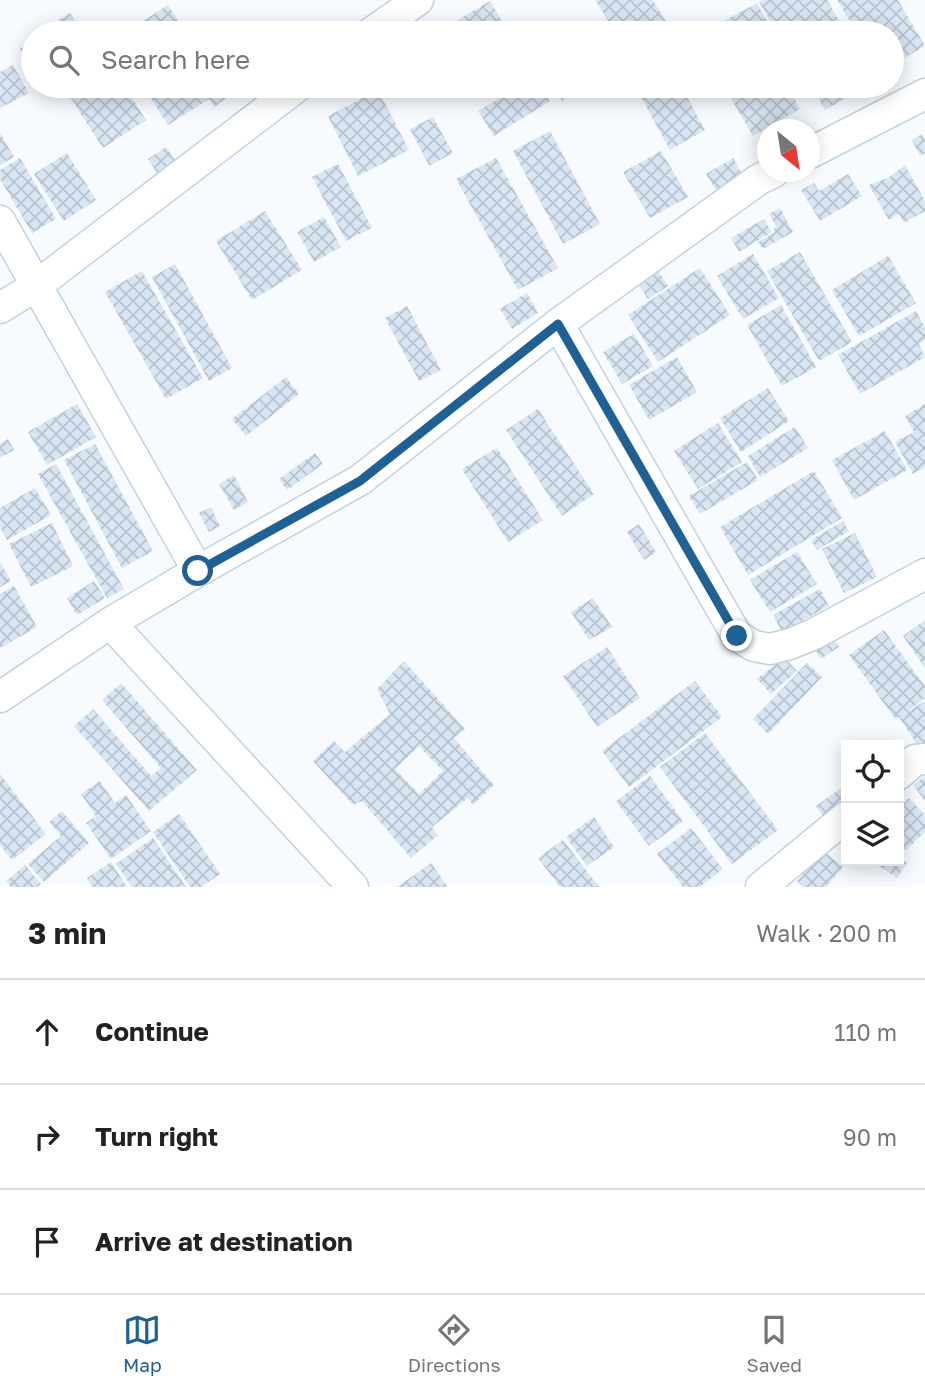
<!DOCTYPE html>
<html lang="en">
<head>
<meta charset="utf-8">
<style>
	body { margin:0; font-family:"Golos Text",sans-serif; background:#f2f2f2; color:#222 }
	.controls { position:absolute; right:21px; bottom:21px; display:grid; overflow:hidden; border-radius:0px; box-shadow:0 4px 18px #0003 }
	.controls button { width:63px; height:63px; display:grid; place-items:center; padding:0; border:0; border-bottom:2px solid #e0e0e0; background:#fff; color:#222; font:35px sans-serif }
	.compass { position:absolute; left:757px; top:119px; width:63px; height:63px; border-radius:50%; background:#fff; box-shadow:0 4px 18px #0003; rotate:150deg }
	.stop { position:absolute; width:21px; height:21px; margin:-16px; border:5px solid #1f6095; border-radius:50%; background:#fff }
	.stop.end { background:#1f6095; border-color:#fff; box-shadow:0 2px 7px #0008 }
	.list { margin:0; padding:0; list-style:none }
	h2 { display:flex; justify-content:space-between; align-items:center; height:91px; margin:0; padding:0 28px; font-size:30px }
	h2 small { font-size:23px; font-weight:400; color:#767676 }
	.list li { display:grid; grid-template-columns:46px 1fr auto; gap:21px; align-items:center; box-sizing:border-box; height:105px; padding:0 28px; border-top:2px solid #e0e0e0 }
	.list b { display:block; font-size:26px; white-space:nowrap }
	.list em { font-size:23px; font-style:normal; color:#767676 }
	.icon { flex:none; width:38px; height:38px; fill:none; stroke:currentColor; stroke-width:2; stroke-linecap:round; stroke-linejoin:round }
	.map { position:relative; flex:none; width:925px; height:887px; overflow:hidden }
	.search { position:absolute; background:#fff; box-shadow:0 4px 18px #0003; left:21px; right:21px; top:21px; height:77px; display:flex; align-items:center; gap:18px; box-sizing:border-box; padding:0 24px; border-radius:38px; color:#767676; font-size:26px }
	.sheet { height:406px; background:#fff }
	nav { display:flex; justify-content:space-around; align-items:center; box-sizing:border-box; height:98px; border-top:2px solid #e0e0e0; background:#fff; font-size:19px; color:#767676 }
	nav a { display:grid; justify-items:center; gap:4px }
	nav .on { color:#1f6095 }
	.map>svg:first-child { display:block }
</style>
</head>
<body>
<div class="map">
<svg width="925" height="887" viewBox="0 0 925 887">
	<defs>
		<pattern id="building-cross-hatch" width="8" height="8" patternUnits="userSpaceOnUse" patternTransform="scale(1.75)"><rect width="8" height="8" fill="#d8e5f2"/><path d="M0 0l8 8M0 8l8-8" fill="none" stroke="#b8c3cf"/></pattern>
	</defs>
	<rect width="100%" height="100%" fill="#f7fafe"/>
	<!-- building -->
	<g fill="url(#building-cross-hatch)" fill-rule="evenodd">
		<polygon points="595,0 653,0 672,31 669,33 616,33"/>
		<polygon points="763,0 827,0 846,33 781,33 779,29 776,31 759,2"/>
		<polygon points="837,0 898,0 925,46 892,65 892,33 857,33"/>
		<polygon points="490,1 509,33 463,33 456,21"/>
		<polygon points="757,3 770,26 758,33 702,33"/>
		<polygon points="168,5 186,33 124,33"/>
		<polygon points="70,13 83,33 47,33 53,30 50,25"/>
		<polygon points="33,42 33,70 20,49"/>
		<polygon points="13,65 29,93 0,108 0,72"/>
		<polygon points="63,86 124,86 146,120 103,148"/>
		<polygon points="143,86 221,86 228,97 214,107 209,99 168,125"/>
		<polygon points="519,86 541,86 550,101 494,136 478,111"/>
		<polygon points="553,86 590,86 562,101"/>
		<polygon points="635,86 681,86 705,130 670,150"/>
		<polygon points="724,86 787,86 800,109 753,136"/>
		<polygon points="811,86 866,86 825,110"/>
		<polygon points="378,90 409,150 358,176 328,116"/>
		<polygon points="433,117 453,153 429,166 410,129"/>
		<polygon points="550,131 600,224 563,244 513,151"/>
		<polygon points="0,133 14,157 0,165"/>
		<polygon points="922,134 925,140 925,153 920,156 912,140"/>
		<polygon points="166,147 178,164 159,176 148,159"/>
		<polygon points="661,151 688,197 650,218 623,172"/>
		<polygon points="67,153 96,200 64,221 34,174"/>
		<polygon points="20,158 56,219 32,233 0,179 0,170"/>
		<polygon points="496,158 558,268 518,290 456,179"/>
		<polygon points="733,158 745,179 719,195 706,174"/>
		<polygon points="338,164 372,228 346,241 312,177"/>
		<polygon points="905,165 925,201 925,211 904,223 899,214 889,220 869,185 888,178"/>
		<polygon points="848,174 862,196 820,221 801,190 814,183 819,191"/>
		<polygon points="780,208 793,232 763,249 758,242 775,232 773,229 777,228 769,214"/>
		<polygon points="265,211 302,270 252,300 216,241"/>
		<polygon points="324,217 341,247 314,262 297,232"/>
		<polygon points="764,219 772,232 739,252 731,238"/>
		<polygon points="800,252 852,342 819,361 767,271"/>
		<polygon points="753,254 779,298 743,319 717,276"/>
		<polygon points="888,256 916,303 859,336 832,290"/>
		<polygon points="175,264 232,368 209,381 152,277"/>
		<polygon points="654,265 668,286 648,299 634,278"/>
		<polygon points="700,268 730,315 658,362 628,315"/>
		<polygon points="142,271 203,378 166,399 105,292"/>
		<polygon points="527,293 538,313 512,329 500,309"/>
		<polygon points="781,305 816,367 782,386 747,325"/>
		<polygon points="407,306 441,370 419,381 385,318"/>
		<polygon points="916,311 925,328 925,340 919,344 925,357 860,394 838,355"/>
		<polygon points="634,334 653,366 622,384 603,352"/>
		<polygon points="677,357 697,392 649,420 629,385"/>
		<polygon points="286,377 299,394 246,436 232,419"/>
		<polygon points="768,388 789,421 741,452 720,418"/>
		<polygon points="77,404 96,437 47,465 28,432"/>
		<polygon points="925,404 925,467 913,474 895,442 914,432 905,416"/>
		<polygon points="538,409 594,494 562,516 506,430"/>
		<polygon points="718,423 742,462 698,489 674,451"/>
		<polygon points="795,427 808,448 760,477 748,456"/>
		<polygon points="885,431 907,470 854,500 832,460"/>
		<polygon points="8,439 14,450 0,458 0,444"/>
		<polygon points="95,444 153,551 122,568 64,460"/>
		<polygon points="497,448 543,520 508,542 462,469"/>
		<polygon points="315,453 323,464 287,490 279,479"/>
		<polygon points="747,462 758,480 700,514 689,496"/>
		<polygon points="56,464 124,589 107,598 38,474"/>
		<polygon points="814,471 842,518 748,575 720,527"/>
		<polygon points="234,475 248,502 234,510 219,484"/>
		<polygon points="35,488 51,515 7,540 0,527 0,508"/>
		<polygon points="211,507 220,526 209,532 199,513"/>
		<polygon points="843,521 849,531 817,550 811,540"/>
		<polygon points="52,523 73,566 31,587 9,544"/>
		<polygon points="639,524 656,552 644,560 627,532"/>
		<polygon points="855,533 877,577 844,593 822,549"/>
		<polygon points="797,552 817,584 770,612 750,580"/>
		<polygon points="0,562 11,581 0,587"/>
		<polygon points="94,581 105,598 77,615 67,598"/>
		<polygon points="14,586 37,627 0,648 0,594"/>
		<polygon points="820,589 829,606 782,632 773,615"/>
		<polygon points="593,598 612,627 589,640 571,612"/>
		<polygon points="925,620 925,668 903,636"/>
		<polygon points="827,627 839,647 821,659 808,639"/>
		<polygon points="884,630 925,686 925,698 905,713 925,701 925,753 923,754 899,717 896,720 849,655"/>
		<polygon points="607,647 640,698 597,727 563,676"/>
		<polygon points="784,657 797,671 771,694 757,679"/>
		<path d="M404 661 465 729 454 738 494 785 473 805 468 798 432 827 438 835 411 858 362 801 353 805 313 761 334 741 345 752 390 714 377 689ZM419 746 443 771 419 794 395 769Z"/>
		<polygon points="807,663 822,677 768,734 753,719"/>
		<polygon points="695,681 722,717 629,787 602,751"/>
		<polygon points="121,683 197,770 149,811 74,726 93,709 151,776 161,768 102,700"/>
		<polygon points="705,733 778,830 732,864 660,767"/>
		<polygon points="0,774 46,834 12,860 0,845"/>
		<polygon points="650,776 683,821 649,846 616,801"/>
		<polygon points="925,776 925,801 913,785"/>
		<polygon points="100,781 115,803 126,795 151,831 111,859 86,823 96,816 81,794"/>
		<polygon points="844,786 846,804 825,819 816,806"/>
		<polygon points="909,798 925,815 925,832 906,850 899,843 899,808"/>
		<polygon points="62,811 89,843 44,882 28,864 61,836 49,822"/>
		<polygon points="179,814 220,874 201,887 190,887 153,832"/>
		<polygon points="594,817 614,847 587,866 566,837"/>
		<polygon points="691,828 723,869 700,887 683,887 657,854"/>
		<polygon points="153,838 186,887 132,887 116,864"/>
		<polygon points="563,840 599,887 560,887 538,858"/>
		<polygon points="819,847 843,867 826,887 804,887 797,881 807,869 803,866"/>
		<polygon points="899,857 907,863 897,878 872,861 899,861"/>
		<polygon points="111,862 127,887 92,887 87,878"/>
		<polygon points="431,863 448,887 397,887"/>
		<polygon points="25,865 41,884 37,887 11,887 6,881"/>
	</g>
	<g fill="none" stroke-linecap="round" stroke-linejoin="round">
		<!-- minor casing -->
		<g stroke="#c2d2e2" stroke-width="33">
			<g id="minor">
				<polyline points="371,33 418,0"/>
				<polyline points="810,153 925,94"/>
				<polyline points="0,221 198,571"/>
				<polyline points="0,308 36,286 298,86"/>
				<polyline points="558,324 737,636 754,646 770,649 790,644 814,634 925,574"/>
				<polyline points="110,623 353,887"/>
				<polyline points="0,697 110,623 198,571 360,480 558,324 758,180 774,172"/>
				<polyline points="899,774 915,760 925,759"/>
				<polyline points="761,887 846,817"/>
			</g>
		</g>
		<!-- minor -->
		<use href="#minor" stroke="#fff" stroke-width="30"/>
	</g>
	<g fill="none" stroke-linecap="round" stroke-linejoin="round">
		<!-- route -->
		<polyline stroke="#1f6095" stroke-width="9" points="198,571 360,481 558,324 737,636"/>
	</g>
</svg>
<div class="controls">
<button><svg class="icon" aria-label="locate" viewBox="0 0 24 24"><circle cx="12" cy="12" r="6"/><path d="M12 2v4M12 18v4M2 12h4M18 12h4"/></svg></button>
<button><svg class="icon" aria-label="layers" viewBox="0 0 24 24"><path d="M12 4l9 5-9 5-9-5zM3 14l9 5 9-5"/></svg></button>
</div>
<svg class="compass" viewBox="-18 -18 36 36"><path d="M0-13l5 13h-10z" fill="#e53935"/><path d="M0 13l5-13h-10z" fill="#767676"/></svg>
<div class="stop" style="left:198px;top:571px"></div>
<div class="stop end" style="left:737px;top:636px"></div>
<div class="search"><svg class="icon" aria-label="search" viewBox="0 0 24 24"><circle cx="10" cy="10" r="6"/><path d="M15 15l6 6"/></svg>Search here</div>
</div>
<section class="sheet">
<h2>3 min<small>Walk · 200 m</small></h2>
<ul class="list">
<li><svg class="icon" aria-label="ahead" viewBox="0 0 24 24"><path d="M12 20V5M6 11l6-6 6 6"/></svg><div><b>Continue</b></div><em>110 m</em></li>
<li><svg class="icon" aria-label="right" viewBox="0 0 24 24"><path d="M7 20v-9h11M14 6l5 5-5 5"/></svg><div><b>Turn right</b></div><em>90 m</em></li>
<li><svg class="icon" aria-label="arrive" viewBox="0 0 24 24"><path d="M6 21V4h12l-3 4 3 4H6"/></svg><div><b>Arrive at destination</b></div></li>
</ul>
</section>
<nav>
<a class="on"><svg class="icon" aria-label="map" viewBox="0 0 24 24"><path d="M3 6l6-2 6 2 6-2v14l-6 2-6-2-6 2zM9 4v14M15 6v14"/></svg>Map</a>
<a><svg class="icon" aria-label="directions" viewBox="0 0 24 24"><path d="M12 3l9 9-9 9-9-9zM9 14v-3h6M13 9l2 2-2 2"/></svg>Directions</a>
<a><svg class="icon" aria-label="saved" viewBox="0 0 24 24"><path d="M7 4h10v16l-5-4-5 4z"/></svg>Saved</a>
</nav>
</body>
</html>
